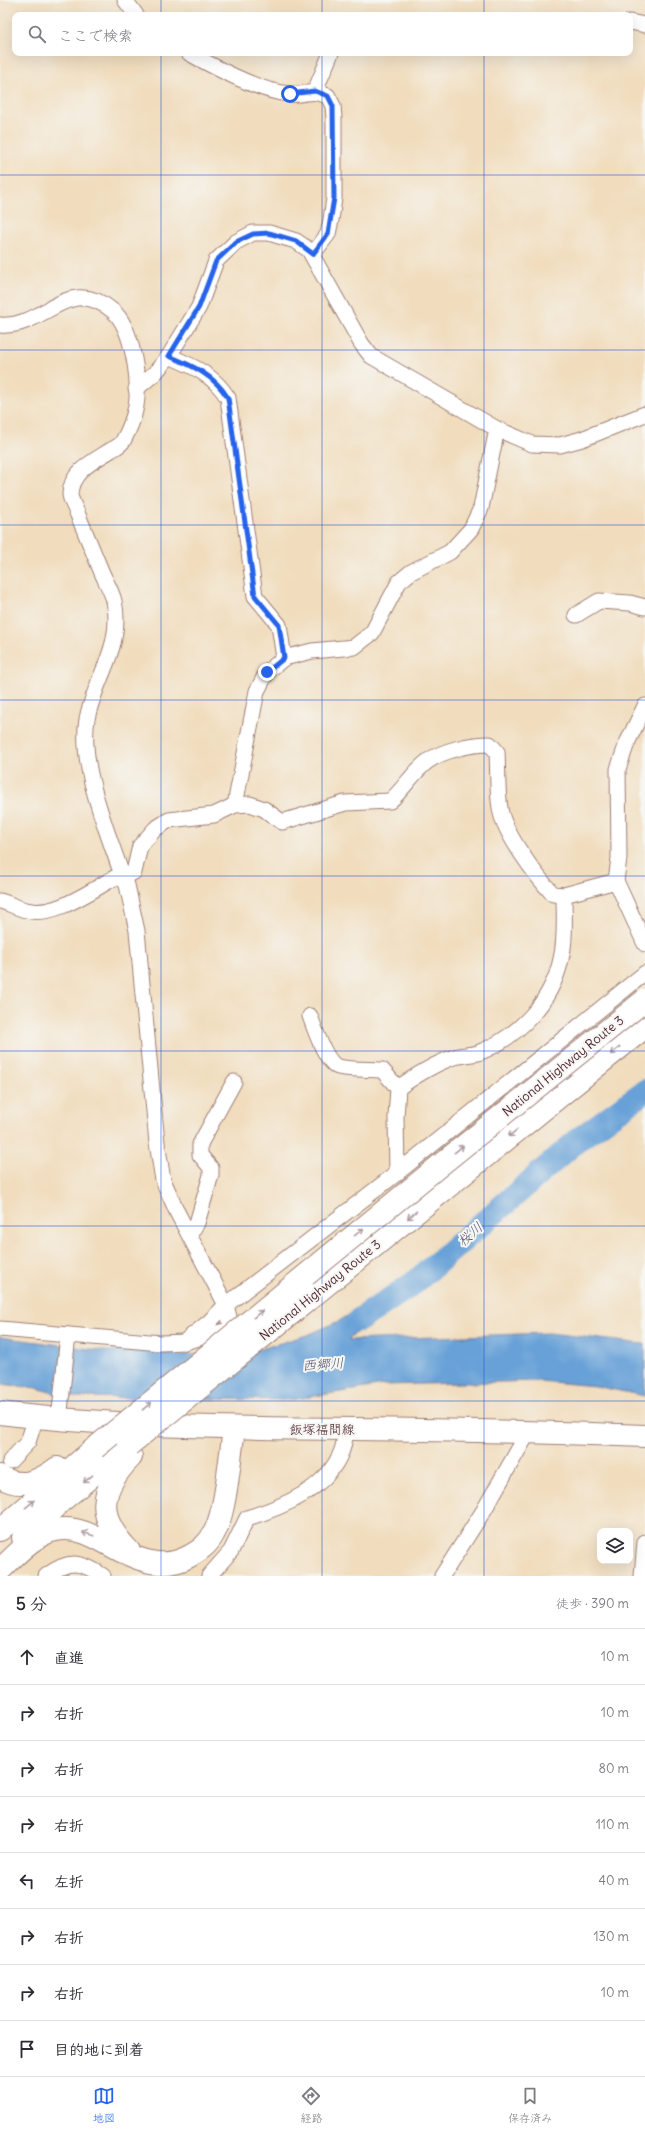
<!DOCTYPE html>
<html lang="ja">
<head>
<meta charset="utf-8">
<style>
	body { margin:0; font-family:Delius,"Klee One",sans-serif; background:#f2f2f3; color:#2b2b33 }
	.controls { position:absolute; right:12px; bottom:12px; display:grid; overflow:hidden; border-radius:8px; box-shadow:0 4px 16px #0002 }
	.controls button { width:36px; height:36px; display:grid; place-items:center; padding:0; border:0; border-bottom:1px solid #e1e1e2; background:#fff; color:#2b2b33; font:20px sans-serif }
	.stop { position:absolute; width:12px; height:12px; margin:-9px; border:3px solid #2563eb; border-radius:50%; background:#fff }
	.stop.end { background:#2563eb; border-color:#fff; box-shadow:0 1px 4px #0008 }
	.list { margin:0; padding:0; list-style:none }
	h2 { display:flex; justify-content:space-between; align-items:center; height:52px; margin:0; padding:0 16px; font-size:17px }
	h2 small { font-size:13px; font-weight:400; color:#7c7c81 }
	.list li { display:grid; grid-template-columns:26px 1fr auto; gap:12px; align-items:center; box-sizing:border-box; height:56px; padding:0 16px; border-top:1px solid #e1e1e2 }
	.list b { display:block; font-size:15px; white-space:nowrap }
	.list em { font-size:13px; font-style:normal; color:#7c7c81 }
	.icon { flex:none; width:22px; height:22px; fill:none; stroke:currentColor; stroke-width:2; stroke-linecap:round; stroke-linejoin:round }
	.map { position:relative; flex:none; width:645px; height:1576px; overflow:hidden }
	.search { position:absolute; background:#fff; box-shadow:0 4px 16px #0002; left:12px; right:12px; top:12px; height:44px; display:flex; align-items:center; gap:10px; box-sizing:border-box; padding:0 14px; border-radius:8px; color:#7c7c81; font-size:15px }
	.sheet { height:500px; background:#fff }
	nav { display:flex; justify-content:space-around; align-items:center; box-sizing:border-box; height:56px; border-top:1px solid #e1e1e2; background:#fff; font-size:11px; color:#7c7c81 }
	nav a { display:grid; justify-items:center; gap:2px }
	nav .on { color:#2563eb }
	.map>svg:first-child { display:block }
</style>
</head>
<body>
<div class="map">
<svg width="645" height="1576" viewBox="0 0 645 1576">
	<rect width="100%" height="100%" fill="#f6f6f2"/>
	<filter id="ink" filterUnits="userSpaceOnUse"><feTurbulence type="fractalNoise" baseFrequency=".025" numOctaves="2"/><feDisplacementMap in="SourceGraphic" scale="8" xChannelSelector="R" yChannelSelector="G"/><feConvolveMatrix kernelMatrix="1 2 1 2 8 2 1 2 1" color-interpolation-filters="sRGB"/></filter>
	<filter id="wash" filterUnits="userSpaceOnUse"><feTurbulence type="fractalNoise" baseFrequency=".012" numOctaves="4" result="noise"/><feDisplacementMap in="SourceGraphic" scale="16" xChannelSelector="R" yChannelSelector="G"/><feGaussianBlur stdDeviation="0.9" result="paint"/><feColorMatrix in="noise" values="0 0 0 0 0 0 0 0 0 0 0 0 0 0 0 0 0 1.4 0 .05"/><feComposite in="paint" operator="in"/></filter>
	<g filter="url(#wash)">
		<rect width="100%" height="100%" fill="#f1ddbe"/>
		<!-- water -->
		<polygon fill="#68a1d7" stroke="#596081" points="380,1296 392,1309 351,1336 349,1340 549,1333 643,1344 645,1344 645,1396 595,1386 540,1381 384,1385 290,1400 74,1397 53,1393 37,1388 0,1384 0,1337 105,1351 129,1350 190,1355 234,1352 261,1349 310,1334 339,1321"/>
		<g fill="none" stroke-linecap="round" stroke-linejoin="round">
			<!-- river -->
			<polyline stroke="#68a1d7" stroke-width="24" points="359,1320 414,1283 579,1139 645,1091"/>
		</g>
	</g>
	<g filter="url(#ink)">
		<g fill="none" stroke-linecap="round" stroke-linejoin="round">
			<!-- minor casing -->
			<g stroke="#9e7e74" stroke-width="17">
				<g id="minor">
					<polyline points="125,0 136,15"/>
					<polyline points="630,22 645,25"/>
					<path d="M189 53C214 67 261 92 289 94 308 96 308 88 328 96L333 106 334 118V198L331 220 328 234 313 254"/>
					<polyline points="315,91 331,53"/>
					<path d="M0 325C45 329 67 273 113 311 133 328 140 382 136 406 134 417 128 432 123 441 121 445 115 448 111 450 94 461 71 471 70 494 70 500 76 509 78 515 86 534 94 554 102 573 106 582 112 592 114 601 124 646 95 677 87 719 79 767 108 832 123 878L127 885 137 931 157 1143 163 1180 178 1214 226 1305 232 1329"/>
					<path d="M169 356C193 366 214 375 228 398L255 596 279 625 284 658"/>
					<polyline points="136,389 155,373 169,356 199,307 216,261 236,242 253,233 269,233 296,241 309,250 361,343 371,356 497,429 532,444 560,445 582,439 645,414"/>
					<polyline points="576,615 599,601 630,603 645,607"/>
					<polyline points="645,706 627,743 618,769 619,858 616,881 645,944"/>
					<polyline points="235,805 257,691 267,672 284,658 312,651 354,647 372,633 399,582 411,572 450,552 471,529 481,508 497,429"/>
					<path d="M0 901C9 903 17 908 26 910 54 918 90 891 114 878H123L134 872 140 846 155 829 169 820 214 815 235 805 250 804 264 809 282 822 345 803 390 801C404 789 413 772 428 761 444 750 471 744 490 744L497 752C498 770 497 790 500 808 503 832 536 876 553 894L564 895 616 881"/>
					<path d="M310 1016C314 1027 326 1063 338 1067 351 1070 369 1069 382 1070L398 1088"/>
					<path d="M397 1173 396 1117 398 1088C415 1076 434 1064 454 1057 461 1055 470 1055 478 1053 518 1037 552 1002 561 959 566 939 564 916 564 895"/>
					<polyline points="190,1234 197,1223 211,1175 211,1168 200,1155 200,1144 234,1082"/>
					<polyline points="0,1329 161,1343 184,1342 232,1329 239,1330"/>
					<polyline points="184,1342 208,1323 226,1305 397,1173 645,973"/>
					<polyline points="59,1420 68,1335"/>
					<polyline points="10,1461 28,1442 36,1417"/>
					<path d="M46 1576C69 1559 81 1561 103 1576"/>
					<path d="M209 1576 231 1551 247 1518C283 1507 328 1489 342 1450 344 1444 345 1436 347 1429"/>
					<polyline points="442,1576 484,1510 529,1431"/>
					<polyline points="642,1576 645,1542"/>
				</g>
			</g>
			<!-- primary casing -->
			<g stroke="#9e7e74" stroke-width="24">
				<path id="primary" d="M0 1413C117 1427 235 1428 353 1429 450 1430 548 1432 645 1436"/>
			</g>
			<!-- trunk casing -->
			<g stroke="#9e7e74" stroke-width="24">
				<g id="trunk">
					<polyline points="314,1295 645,1027"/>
					<path d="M0 1476C20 1490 40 1481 57 1468"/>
					<polyline points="0,1530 95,1448"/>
					<polyline points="23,1538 59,1503 129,1445"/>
					<path d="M129 1551C95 1516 99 1490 131 1457"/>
					<path d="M0 1570C16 1555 34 1534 56 1530 81 1525 101 1541 121 1551 143 1562 165 1569 188 1557 199 1551 208 1545 214 1533 226 1512 230 1455 234 1429"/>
				</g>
			</g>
			<!-- minor -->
			<use href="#minor" stroke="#fff" stroke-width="15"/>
			<!-- primary -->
			<use href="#primary" stroke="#fff" stroke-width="22"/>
			<!-- trunk -->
			<use href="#trunk" stroke="#fff" stroke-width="22"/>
			<!-- trunk-bridge casing -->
			<g stroke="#9e7e74" stroke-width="24" stroke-linecap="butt">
				<g id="trunk-bridge">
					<polyline points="129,1445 314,1295"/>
					<polyline points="95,1448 439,1166 645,1000"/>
				</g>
			</g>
			<!-- trunk-bridge -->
			<use href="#trunk-bridge" stroke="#fff" stroke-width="22"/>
		</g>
		<!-- one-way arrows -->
		<defs><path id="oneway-shaft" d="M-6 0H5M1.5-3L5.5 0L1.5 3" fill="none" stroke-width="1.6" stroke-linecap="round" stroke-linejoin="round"/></defs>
		<g stroke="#ae9aa0">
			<use href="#oneway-shaft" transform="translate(615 1051) rotate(141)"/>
			<use href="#oneway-shaft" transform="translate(513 1133) rotate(141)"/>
			<use href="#oneway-shaft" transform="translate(459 1149) rotate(-39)"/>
			<use href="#oneway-shaft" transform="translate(412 1215) rotate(141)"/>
			<use href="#oneway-shaft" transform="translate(359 1232) rotate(-39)"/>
			<use href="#oneway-shaft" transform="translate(258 1314) rotate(-39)"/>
			<use href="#oneway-shaft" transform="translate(147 1406) rotate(-40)"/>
			<use href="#oneway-shaft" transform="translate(88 1479) rotate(140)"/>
			<use href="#oneway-shaft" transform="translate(30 1504) rotate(-39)"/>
			<use href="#oneway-shaft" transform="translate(88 1534) rotate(-162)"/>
		</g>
	</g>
	<g fill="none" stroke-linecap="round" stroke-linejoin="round" filter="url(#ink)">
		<!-- route -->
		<path stroke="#2563eb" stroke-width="5" d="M267 672 284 658 279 625 255 596 228 398C214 375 193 366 169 356L199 307 216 261 236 242 253 234 269 233 296 241 313 254 328 234 334 198 333 106 328 96 315 91 290 94"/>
	</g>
	<!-- grid -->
	<path fill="none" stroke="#1d4ed8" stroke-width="1" stroke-opacity="0.55" d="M161 0V15M322 0V15M484 0V15M161 53V1576M322 53V1576M484 53V1576M0 175H645M0 350H645M0 525H645M0 700H645M0 876H645M0 1051H645M0 1226H645M0 1401H645"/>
	<g text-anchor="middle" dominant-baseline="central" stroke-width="4" stroke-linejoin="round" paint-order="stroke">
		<!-- street labels -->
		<g font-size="13" fill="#4a1f2b" stroke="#f6f6f2">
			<text transform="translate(563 1066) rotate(-39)">National Highway Route 3</text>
			<text transform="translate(320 1290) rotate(-39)">National Highway Route 3</text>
			<text x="322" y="1429">飯塚福間線</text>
		</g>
		<!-- water labels -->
		<g font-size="14" font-style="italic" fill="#565370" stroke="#f6f6f2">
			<text transform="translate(470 1234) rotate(-41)">桜川</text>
			<text transform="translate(323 1364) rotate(-4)">西郷川</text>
		</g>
	</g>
</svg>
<div class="controls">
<button><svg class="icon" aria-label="layers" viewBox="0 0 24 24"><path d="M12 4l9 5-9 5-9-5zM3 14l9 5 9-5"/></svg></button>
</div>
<div class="stop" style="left:290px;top:94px"></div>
<div class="stop end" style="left:267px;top:672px"></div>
<div class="search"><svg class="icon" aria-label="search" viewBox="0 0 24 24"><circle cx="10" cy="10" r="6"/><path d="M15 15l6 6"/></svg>ここで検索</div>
</div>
<section class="sheet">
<h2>5 分<small>徒歩 · 390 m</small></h2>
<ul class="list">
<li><svg class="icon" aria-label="ahead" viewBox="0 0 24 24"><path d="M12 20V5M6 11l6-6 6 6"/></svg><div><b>直進</b></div><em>10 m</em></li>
<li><svg class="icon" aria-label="right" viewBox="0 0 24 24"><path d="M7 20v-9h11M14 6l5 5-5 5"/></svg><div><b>右折</b></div><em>10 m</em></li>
<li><svg class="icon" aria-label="right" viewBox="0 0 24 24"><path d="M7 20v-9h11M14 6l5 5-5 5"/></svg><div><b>右折</b></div><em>80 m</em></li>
<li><svg class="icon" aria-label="right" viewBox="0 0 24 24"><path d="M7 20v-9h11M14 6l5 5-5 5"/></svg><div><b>右折</b></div><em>110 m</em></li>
<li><svg class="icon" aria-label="left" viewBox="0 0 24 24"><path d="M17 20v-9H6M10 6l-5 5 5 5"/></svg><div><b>左折</b></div><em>40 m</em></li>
<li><svg class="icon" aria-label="right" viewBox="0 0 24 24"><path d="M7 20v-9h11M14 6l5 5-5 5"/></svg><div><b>右折</b></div><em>130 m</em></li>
<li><svg class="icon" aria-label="right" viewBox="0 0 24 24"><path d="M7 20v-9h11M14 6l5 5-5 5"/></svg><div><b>右折</b></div><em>10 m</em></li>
<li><svg class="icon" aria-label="arrive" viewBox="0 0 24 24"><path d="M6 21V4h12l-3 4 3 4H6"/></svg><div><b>目的地に到着</b></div></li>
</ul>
</section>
<nav>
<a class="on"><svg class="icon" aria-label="map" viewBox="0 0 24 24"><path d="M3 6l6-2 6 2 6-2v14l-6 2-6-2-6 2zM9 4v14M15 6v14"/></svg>地図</a>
<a><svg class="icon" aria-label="directions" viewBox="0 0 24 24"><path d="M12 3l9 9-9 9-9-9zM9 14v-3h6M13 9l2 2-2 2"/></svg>経路</a>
<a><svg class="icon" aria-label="saved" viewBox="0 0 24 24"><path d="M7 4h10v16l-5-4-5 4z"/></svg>保存済み</a>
</nav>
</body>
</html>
